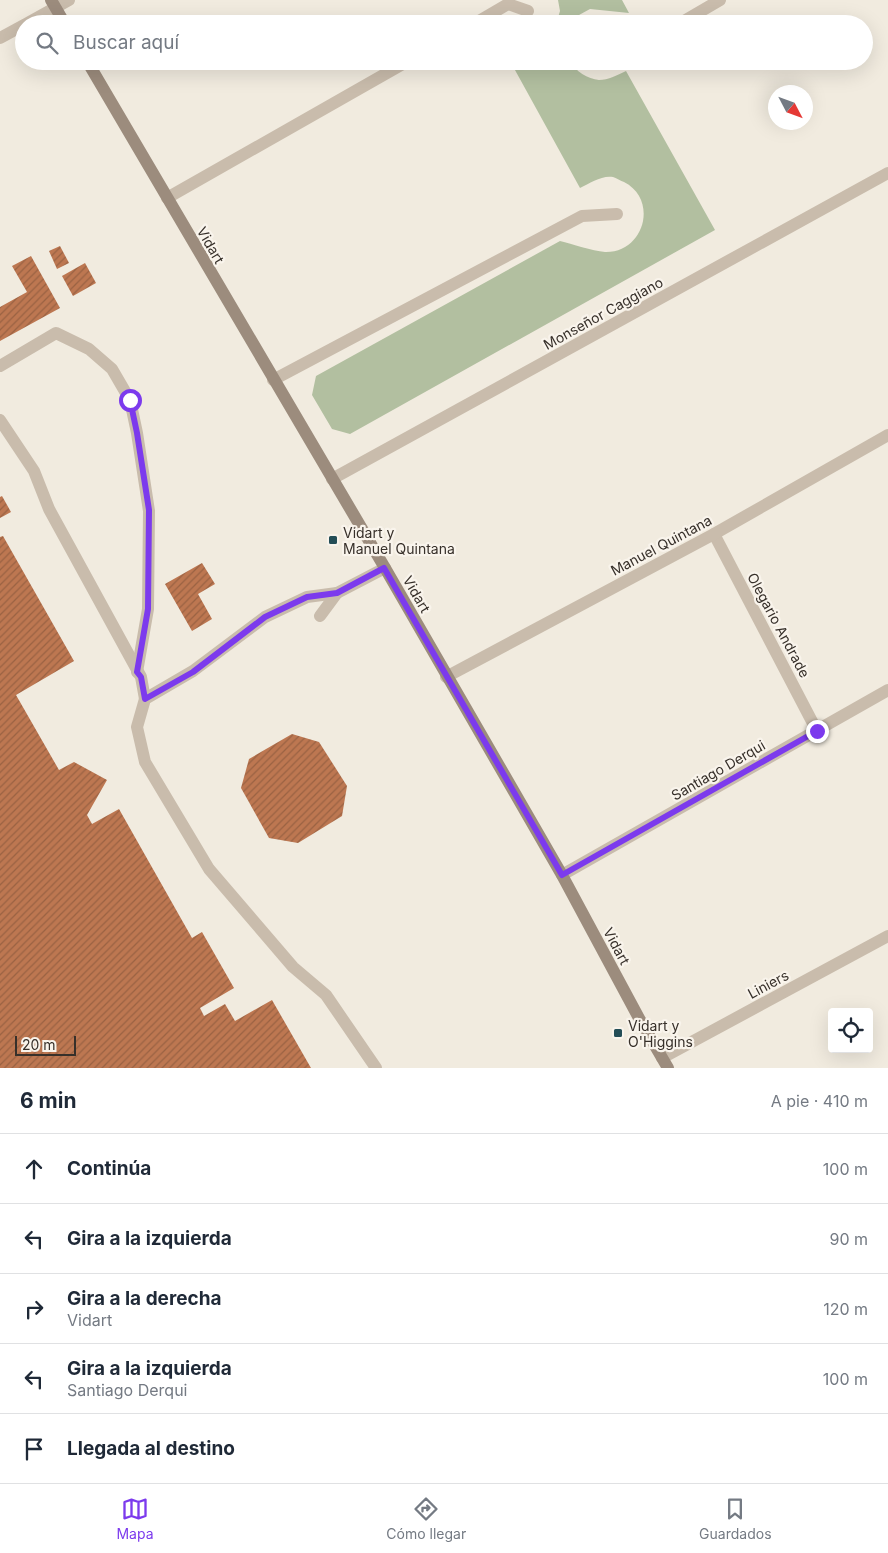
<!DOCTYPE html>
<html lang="es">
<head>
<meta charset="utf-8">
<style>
	body { margin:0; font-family:Inter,sans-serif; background:#f2f2f3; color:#1f2937 }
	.controls { position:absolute; right:15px; bottom:15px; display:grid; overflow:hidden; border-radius:5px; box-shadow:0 5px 20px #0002 }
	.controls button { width:45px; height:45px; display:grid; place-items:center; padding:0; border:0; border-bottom:1px solid #e0e1e3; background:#fff; color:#1f2937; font:25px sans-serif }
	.compass { position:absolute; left:768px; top:85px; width:45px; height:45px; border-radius:50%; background:#fff; box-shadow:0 5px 20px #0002; rotate:131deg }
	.scale { position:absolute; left:15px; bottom:12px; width:61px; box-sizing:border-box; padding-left:5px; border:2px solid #37302a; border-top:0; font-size:14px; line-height:18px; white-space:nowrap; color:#37302a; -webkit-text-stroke:4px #f9f4ec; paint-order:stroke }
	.stop { position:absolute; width:15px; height:15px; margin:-11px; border:4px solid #7c3aed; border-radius:50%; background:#fff }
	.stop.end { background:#7c3aed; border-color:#fff; box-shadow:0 1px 5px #0008 }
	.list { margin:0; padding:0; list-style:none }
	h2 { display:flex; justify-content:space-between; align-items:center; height:65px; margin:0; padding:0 20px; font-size:21px }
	h2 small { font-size:16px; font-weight:400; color:#747a83 }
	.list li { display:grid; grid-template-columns:32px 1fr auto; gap:15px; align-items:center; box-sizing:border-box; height:70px; padding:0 20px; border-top:1px solid #e0e1e3 }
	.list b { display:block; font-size:19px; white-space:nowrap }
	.list p { margin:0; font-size:16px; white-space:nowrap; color:#747a83 }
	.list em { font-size:16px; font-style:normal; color:#747a83 }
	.icon { flex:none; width:28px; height:28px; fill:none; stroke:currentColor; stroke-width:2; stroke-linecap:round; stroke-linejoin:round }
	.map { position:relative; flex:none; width:888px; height:1068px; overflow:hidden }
	.search { position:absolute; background:#fff; box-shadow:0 5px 20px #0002; left:15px; right:15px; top:15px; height:55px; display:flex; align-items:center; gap:12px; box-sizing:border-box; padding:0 18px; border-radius:28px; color:#747a83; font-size:19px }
	.sheet { height:415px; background:#fff }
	nav { display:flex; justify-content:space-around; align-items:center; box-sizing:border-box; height:70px; border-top:1px solid #e0e1e3; background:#fff; font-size:14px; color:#747a83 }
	nav a { display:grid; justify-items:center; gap:2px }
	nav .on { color:#7c3aed }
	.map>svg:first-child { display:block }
</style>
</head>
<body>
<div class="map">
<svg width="888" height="1068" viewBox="0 0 888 1068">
	<defs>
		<pattern id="building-hatch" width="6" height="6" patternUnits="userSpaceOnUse" patternTransform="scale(1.25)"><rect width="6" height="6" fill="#bd7751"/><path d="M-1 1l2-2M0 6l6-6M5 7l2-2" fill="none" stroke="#9a6243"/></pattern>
	</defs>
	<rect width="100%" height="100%" fill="#f1ebdf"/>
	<!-- park -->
	<g fill="#b2bfa0">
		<polygon points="558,0 622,0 629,13 590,9 579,15 571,24 556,24 560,11"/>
		<path d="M510 61H570C575 71 588 79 599 80 608 80 618 75 626 71L715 230 350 434 332 429 312 395 316 376 560 241C572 244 592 251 605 252 644 253 659 200 624 182 621 181 616 178 613 177 602 175 590 183 580 188Z"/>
	</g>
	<!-- building -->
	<g fill="url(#building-hatch)">
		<polygon points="60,246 69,263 57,269 49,251"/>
		<polygon points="31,256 60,308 0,341 0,307 27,292 12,266"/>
		<polygon points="85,263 96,283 73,296 62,276"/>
		<polygon points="2,496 11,512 0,518 0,497"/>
		<polygon points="3,536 74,661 16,695 59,770 74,762 107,780 87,815 92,824 119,809 192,938 202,932 234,988 200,1008 204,1016 225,1004 235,1021 272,1000 311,1068 0,1068 0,537"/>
		<polygon points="202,563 215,584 198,594 212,619 192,631 165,584"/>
		<polygon points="292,734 319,742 347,786 342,816 298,843 269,838 241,788 249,759"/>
	</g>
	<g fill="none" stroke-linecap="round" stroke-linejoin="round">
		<!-- street -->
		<g stroke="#c9bcac" stroke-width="12">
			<polyline points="26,24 69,0"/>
			<polyline points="474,24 508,4 528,11"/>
			<polyline points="679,24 720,0"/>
			<polyline points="0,38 24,25"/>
			<polyline points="167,198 408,61"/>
			<polyline points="0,366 56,333 89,349 112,369 130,400 137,433 149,511 148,609 137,672"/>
			<polyline points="273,380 582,216 617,214"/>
			<polyline points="0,420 34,471 49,509 141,677 145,699"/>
			<polyline points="332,479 888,173"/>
			<polyline points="714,534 817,731"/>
			<polyline points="320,616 337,593"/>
			<polyline points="446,677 714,534 888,435"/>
			<polyline points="562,875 888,690"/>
			<polyline points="662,1058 888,936"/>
			<polyline points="376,1068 326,995 293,967 209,869 145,762 137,727 145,699 193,671 265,617 307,597 337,593 385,568"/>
		</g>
		<!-- secondary -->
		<g stroke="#9c8c7d" stroke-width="12">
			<polyline points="51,0 65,24"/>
			<polyline points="87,61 385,568 562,875 640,1020 668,1068"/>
		</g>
	</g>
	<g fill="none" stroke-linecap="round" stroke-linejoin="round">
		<!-- route -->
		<polyline stroke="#7c3aed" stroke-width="6" points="130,400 137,433 149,510 148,609 137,672 141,677 145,699 193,672 265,617 307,597 337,593 384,568 562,875 817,731"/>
	</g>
	<!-- markers -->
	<g fill="#234d56" stroke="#f9f4ec" stroke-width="2">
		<rect x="328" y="535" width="10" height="10" rx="2.5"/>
		<rect x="613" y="1028" width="10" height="10" rx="2.5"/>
	</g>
	<g text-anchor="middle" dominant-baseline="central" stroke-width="4.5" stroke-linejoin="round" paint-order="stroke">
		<!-- street labels -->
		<g font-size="14" fill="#37302a" stroke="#f9f4ec">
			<text transform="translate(211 245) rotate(60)">Vidart</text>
			<text transform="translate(603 313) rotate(-29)">Monseñor Caggiano</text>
			<text transform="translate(661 545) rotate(-28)">Manuel Quintana</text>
			<text transform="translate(417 594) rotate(60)">Vidart</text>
			<text transform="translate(779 625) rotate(62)">Olegario Andrade</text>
			<text transform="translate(718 770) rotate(-30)">Santiago Derqui</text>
			<text transform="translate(617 946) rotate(62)">Vidart</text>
			<text transform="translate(768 984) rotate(-28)">Liniers</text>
		</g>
		<!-- poi labels -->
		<g font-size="14" fill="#37302a" stroke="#f9f4ec" text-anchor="start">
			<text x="343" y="532">Vidart y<tspan x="343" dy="16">Manuel Quintana</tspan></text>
			<text x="628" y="1025">Vidart y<tspan x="628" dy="16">O'Higgins</tspan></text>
		</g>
	</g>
</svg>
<div class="controls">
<button><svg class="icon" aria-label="locate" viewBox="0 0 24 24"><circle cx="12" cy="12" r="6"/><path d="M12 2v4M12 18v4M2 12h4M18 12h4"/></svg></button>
</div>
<svg class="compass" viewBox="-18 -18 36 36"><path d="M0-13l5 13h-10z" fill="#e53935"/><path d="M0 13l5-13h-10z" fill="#747a83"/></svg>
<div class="scale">20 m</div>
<div class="stop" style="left:130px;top:400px"></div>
<div class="stop end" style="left:817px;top:731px"></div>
<div class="search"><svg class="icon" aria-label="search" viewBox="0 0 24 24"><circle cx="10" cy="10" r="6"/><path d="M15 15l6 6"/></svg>Buscar aquí</div>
</div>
<section class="sheet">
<h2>6 min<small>A pie · 410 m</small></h2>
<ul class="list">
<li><svg class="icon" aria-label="ahead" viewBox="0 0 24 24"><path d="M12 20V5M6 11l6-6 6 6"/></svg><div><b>Continúa</b></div><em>100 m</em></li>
<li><svg class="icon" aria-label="left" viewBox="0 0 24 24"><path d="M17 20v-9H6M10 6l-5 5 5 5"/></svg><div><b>Gira a la izquierda</b></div><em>90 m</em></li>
<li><svg class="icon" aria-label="right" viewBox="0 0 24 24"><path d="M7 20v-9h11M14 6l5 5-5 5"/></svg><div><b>Gira a la derecha</b><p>Vidart</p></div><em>120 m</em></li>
<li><svg class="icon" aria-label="left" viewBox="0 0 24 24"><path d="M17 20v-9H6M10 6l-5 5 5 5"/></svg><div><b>Gira a la izquierda</b><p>Santiago Derqui</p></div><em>100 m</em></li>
<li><svg class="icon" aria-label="arrive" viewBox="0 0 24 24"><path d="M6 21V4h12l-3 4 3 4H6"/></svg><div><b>Llegada al destino</b></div></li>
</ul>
</section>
<nav>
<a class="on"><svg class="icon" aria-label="map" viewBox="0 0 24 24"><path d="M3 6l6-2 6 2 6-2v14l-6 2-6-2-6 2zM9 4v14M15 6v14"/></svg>Mapa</a>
<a><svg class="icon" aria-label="directions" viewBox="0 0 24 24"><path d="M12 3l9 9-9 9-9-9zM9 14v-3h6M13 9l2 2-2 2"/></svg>Cómo llegar</a>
<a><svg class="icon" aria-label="saved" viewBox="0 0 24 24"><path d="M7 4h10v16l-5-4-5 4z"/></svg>Guardados</a>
</nav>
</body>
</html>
